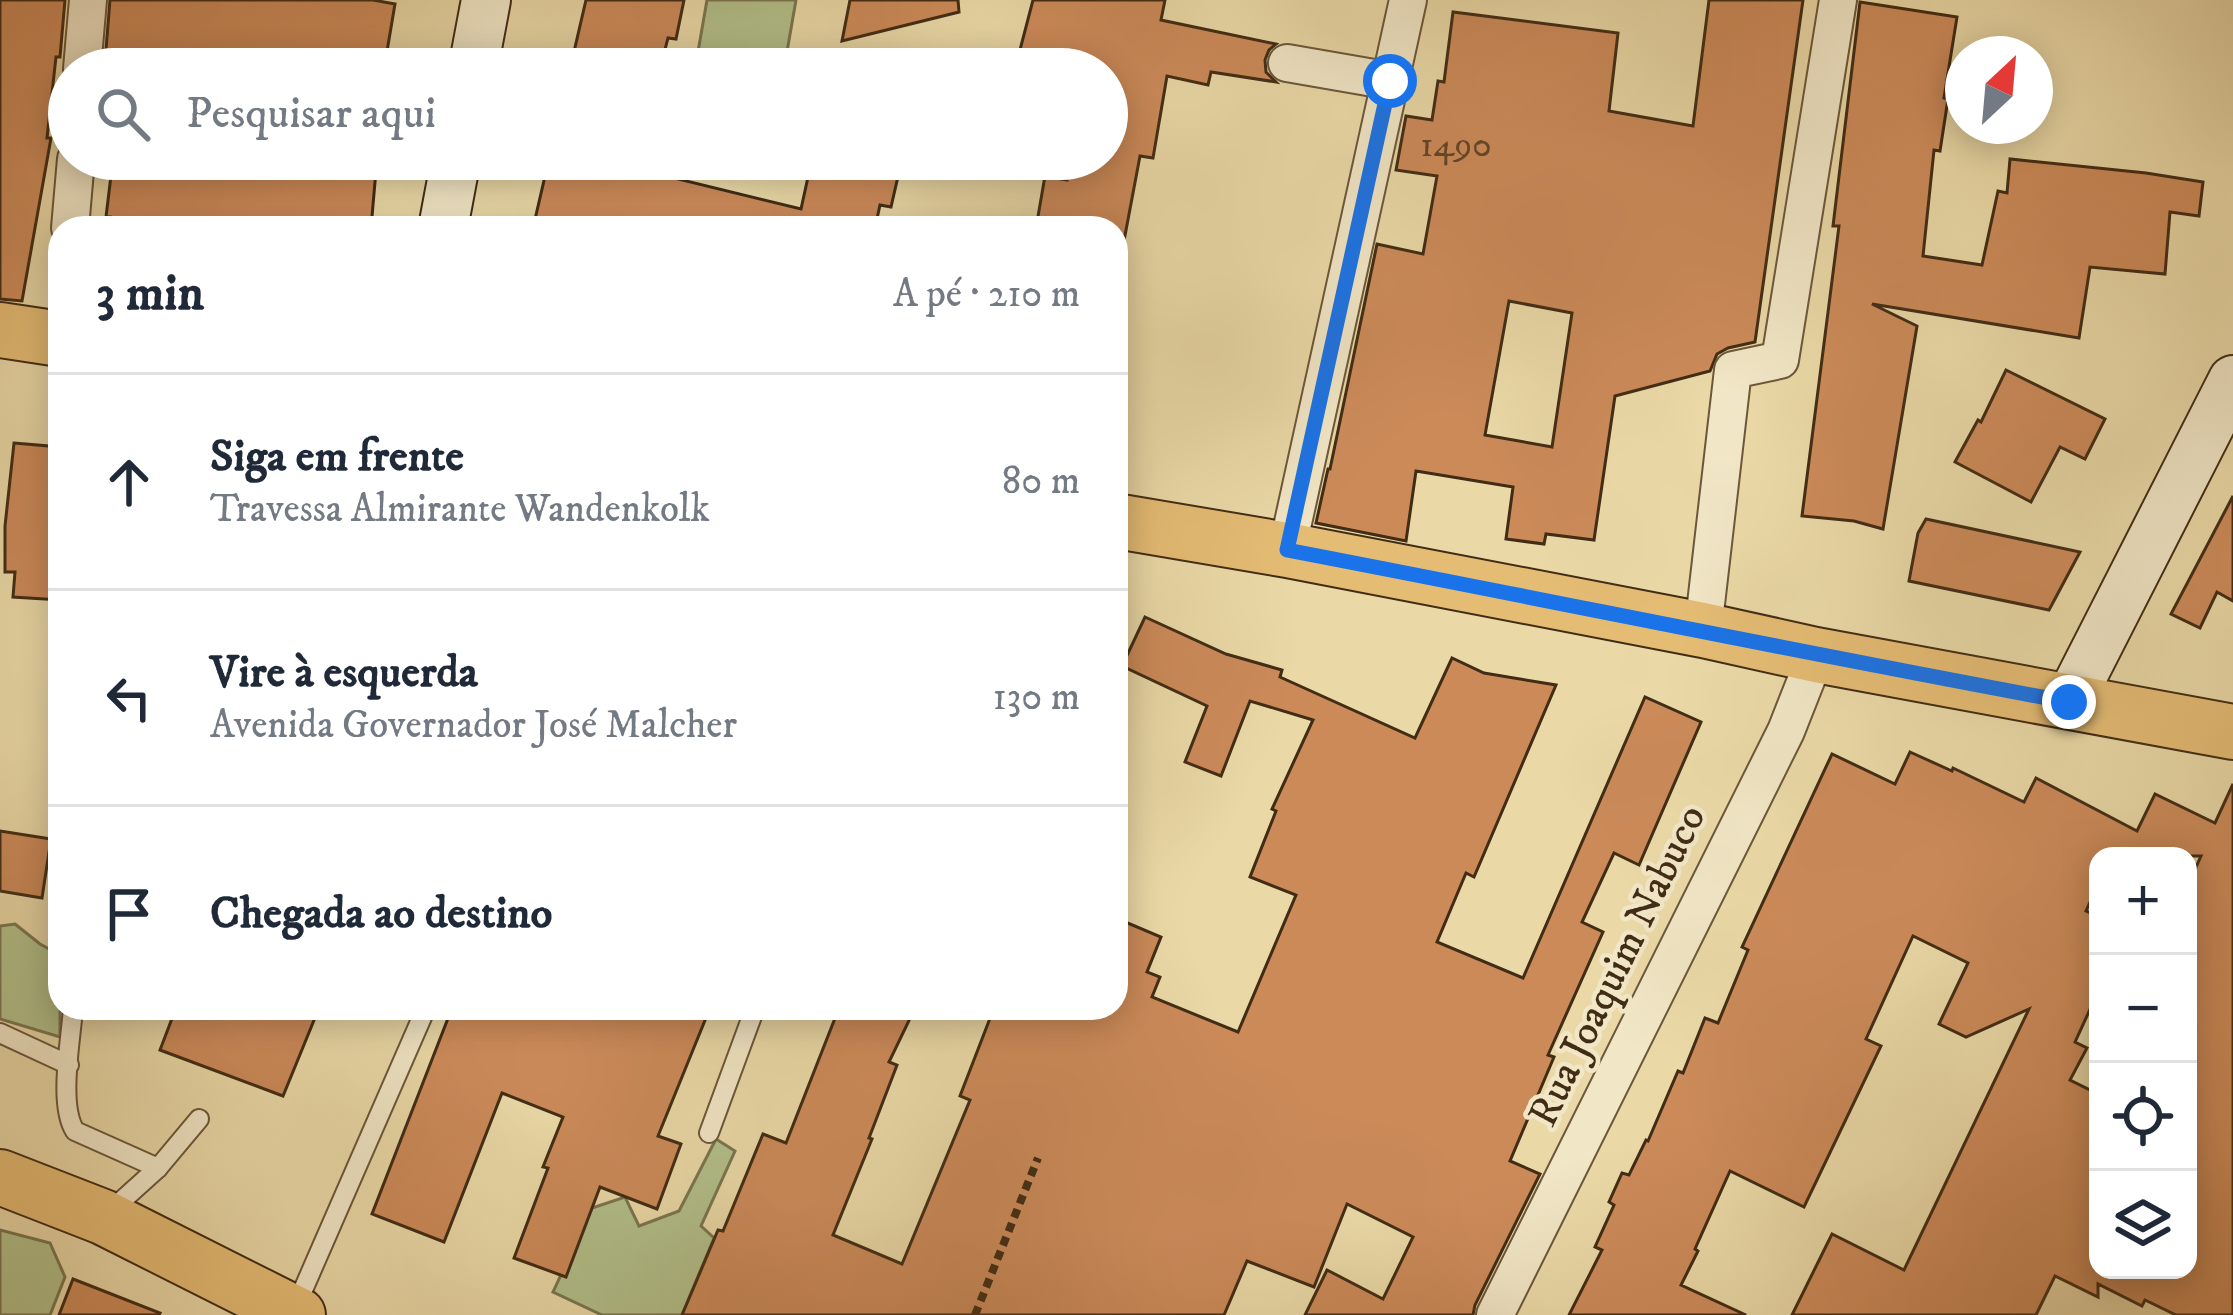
<!DOCTYPE html>
<html lang="pt">
<head>
<meta charset="utf-8">
<style>
	body { margin:0; font-family:"IM FELL DW Pica",serif; background:#f2f2f3; color:#1f2937 }
	.controls { position:absolute; right:36px; bottom:36px; display:grid; overflow:hidden; border-radius:24px; box-shadow:0 6px 30px #0003 }
	.controls button { width:108px; height:108px; display:grid; place-items:center; padding:0; border:0; border-bottom:3px solid #e0e1e3; background:#fff; color:#1f2937; font:60px sans-serif }
	.compass { position:absolute; left:1945px; top:36px; width:108px; height:108px; border-radius:50%; background:#fff; box-shadow:0 6px 30px #0003; rotate:26deg }
	.stop { position:absolute; width:36px; height:36px; margin:-27px; border:9px solid #1a73e8; border-radius:50%; background:#fff }
	.stop.end { background:#1a73e8; border-color:#fff; box-shadow:0 3px 12px #0008 }
	.list { margin:0; padding:0; list-style:none }
	h2 { display:flex; justify-content:space-between; align-items:center; height:156px; margin:0; padding:0 48px; font-size:51px }
	h2 small { font-size:39px; font-weight:400; color:#747a83 }
	.list li { display:grid; grid-template-columns:78px 1fr auto; gap:36px; align-items:center; box-sizing:border-box; height:216px; padding:0 48px; border-top:3px solid #e0e1e3 }
	.list b { display:block; font-size:45px; white-space:nowrap }
	.list p { margin:0; font-size:39px; white-space:nowrap; color:#747a83 }
	.list em { font-size:39px; font-style:normal; color:#747a83 }
	.icon { flex:none; width:66px; height:66px; fill:none; stroke:currentColor; stroke-width:2; stroke-linecap:round; stroke-linejoin:round }
	.map { position:relative; flex:none; width:2233px; height:1315px; overflow:hidden }
	.search { position:absolute; background:#fff; box-shadow:0 6px 30px #0003; left:48px; top:48px; width:1080px; height:132px; display:flex; align-items:center; gap:30px; box-sizing:border-box; padding:0 42px; border-radius:66px; color:#747a83; font-size:45px }
	.panel { position:absolute; background:#fff; box-shadow:0 6px 30px #0003; left:48px; top:216px; width:1080px; height:804px; border-radius:36px }
	.map>svg:first-child { display:block }
</style>
</head>
<body>
<div class="map">
<svg width="2233" height="1315" viewBox="0 0 2233 1315">
	<rect width="100%" height="100%" fill="#ead9a7"/>
	<filter id="stains"><feTurbulence type="fractalNoise" baseFrequency=".00167" numOctaves="4"/><feColorMatrix values="0 0 0 0 .2 0 0 0 0 .09 0 0 0 0 .02 0 0 0 .5 -.17"/></filter>
	<radialGradient id="worn" r=".72"><stop offset=".6" stop-color="#630" stop-opacity="0"/><stop offset="1" stop-color="#630" stop-opacity=".3"/></radialGradient>
	<!-- green -->
	<g fill="#b2c08a" stroke="#7a7650" stroke-width="3">
		<polygon points="707,0 796,0 784,69 695,69"/>
		<polygon points="15,924 40,944 60,955 60,1037 0,1019 0,926"/>
		<polygon points="716,1139 735,1151 701,1226 714,1238 682,1315 602,1315 553,1292 592,1208 625,1197 639,1226 679,1211"/>
		<polygon points="0,1230 50,1243 65,1277 50,1315 0,1315"/>
	</g>
	<!-- building -->
	<g fill="#cc8a59" stroke="#412c15" stroke-width="3" fill-rule="evenodd">
		<polygon points="0,0 65,0 60,57 56,57 47,138 51,138 22,301 0,299"/>
		<polygon points="110,0 373,0 395,4 384,69 161,69 105,62"/>
		<polygon points="586,0 684,0 676,39 668,38 660,69 570,69"/>
		<polygon points="850,0 958,0 959,12 842,41"/>
		<polygon points="1033,0 1165,0 1161,20 1276,44 1269,50 1265,60 1266,72 1276,82 1211,72 1208,85 1167,76 1153,158 1140,156 1123,246 1116,245 1116,228 1036,228 1045,176 1067,180 1071,159 1107,159 1107,69 1015,69"/>
		<path d="M1709 0H1803L1755 342 1728 348 1717 354 1710 371 1615 396 1594 540 1546 534 1544 544 1506 539 1513 487 1416 471 1406 541 1316 523 1328 469H1330L1377 244 1423 254 1437 176 1396 170 1406 116 1432 120 1438 81 1444 82 1453 12 1618 33 1609 111 1693 126ZM1509 301 1572 313 1552 447 1485 435Z"/>
		<polygon points="1860,2 1957,17 1944,98 1948,99 1940,151 1934,150 1923,256 1982,265 1998,191 2007,193 2010,159 2146,173 2203,182 2199,216 2170,212 2165,274 2090,267 2079,338 1872,304 1917,326 1883,529 1854,521 1802,516 1839,226 1833,226"/>
		<polygon points="113,159 377,159 371,228 108,228 110,217 106,217"/>
		<polygon points="549,159 639,159 637,169 801,209 812,159 902,159 891,207 880,205 875,228 533,228"/>
		<polygon points="2006,370 2105,419 2085,459 2060,447 2031,502 1955,462 1978,420 1981,422"/>
		<polygon points="14,443 60,447 60,600 13,597 15,572 5,572 5,526"/>
		<polygon points="2233,496 2233,601 2217,592 2200,628 2171,614"/>
		<polygon points="1926,519 2080,552 2049,610 1909,581 1918,533"/>
		<polygon points="1145,617 1226,654 1282,670 1280,677 1415,738 1452,658 1484,673 1556,685 1474,877 1466,873 1437,942 1523,978 1645,697 1701,722 1639,865 1614,853 1582,922 1603,932 1548,1055 1554,1057 1510,1161 1540,1174 1475,1305 1473,1315 1305,1315 1327,1270 1383,1299 1413,1237 1347,1204 1314,1287 1247,1261 1224,1315 682,1315 718,1230 723,1231 763,1134 786,1143 839,1008 915,1008 889,1062 897,1065 869,1138 872,1139 833,1235 902,1264 970,1100 960,1096 994,1008 1116,1008 1116,918 1161,937 1147,972 1160,977 1152,997 1238,1032 1296,895 1250,877 1276,811 1272,809 1313,720 1250,701 1221,776 1185,762 1207,706 1122,666"/>
		<path d="M1910 752 1952 771 1953 768 2024 802 2036 778 2137 831 2155 794 2215 823 2233 784V1315H2176L2145 1300 2142 1306 2098 1284V1297L2055 1276 2036 1315H1792L1832 1234 1904 1270 2029 1009 1966 1037 1939 1024 1968 963 1913 936 1866 1039 1881 1046 1804 1207 1730 1171 1695 1249 1698 1251 1681 1285 1746 1315H1569L1602 1250 1595 1247 1614 1205 1609 1202 1622 1173 1629 1175 1646 1140 1648 1141 1678 1071 1683 1073 1705 1018 1718 1023 1748 950 1742 947 1832 754 1895 784ZM2098 856H2201L2188 885V1270H2098V1094L2070 1080 2087 1048 2075 1042 2098 992V916L2086 911 2098 885Z"/>
		<polygon points="0,831 51,839 42,898 0,891"/>
		<polygon points="176,1008 319,1008 283,1096 160,1050"/>
		<polygon points="452,1008 710,1008 658,1136 681,1144 657,1209 600,1187 566,1277 514,1258 548,1168 543,1167 563,1117 502,1093 444,1242 372,1214"/>
		<polygon points="73,1279 160,1313 159,1315 59,1315"/>
	</g>
	<g fill="none" stroke-linecap="round" stroke-linejoin="round">
		<!-- lane casing -->
		<g stroke="#6b573a" stroke-width="22">
			<g id="lane">
				<path d="M73 1008C71 1040 58 1105 75 1131L158 1168"/>
				<polyline points="0,1033 69,1065"/>
				<polyline points="709,1133 755,1008"/>
				<polyline points="107,1214 158,1168 199,1119"/>
				<polyline points="296,1306 426,1008"/>
			</g>
		</g>
		<!-- street casing -->
		<g stroke="#6b573a" stroke-width="40">
			<g id="street">
				<polyline points="1287,63 1391,81"/>
				<polyline points="82,69 88,0"/>
				<polyline points="70,228 76,159"/>
				<polyline points="1287,550 1408,0"/>
				<polyline points="1703,630 1733,370 1780,360 1838,0"/>
				<polyline points="1495,1315 1786,731 1816,655"/>
			</g>
		</g>
		<!-- secondary casing -->
		<g stroke="#412c15" stroke-width="52">
			<g id="secondary">
				<polyline points="473,69 486,0"/>
				<polyline points="443,228 456,159"/>
				<polyline points="2069,702 2233,380"/>
			</g>
		</g>
		<!-- primary casing -->
		<g stroke="#412c15" stroke-width="58">
			<g id="primary">
				<polyline points="0,330 60,339"/>
				<polyline points="1116,521 1287,550 1703,630 1816,655 2233,732"/>
				<polyline points="0,1177 103,1217 298,1315"/>
			</g>
		</g>
		<!-- path -->
		<polyline stroke="#412c15" stroke-width="8" stroke-dasharray="9 6" stroke-linecap="butt" points="975,1315 1038,1158"/>
		<!-- lane -->
		<use href="#lane" stroke="#f1e6c6" stroke-width="18"/>
		<!-- street -->
		<use href="#street" stroke="#f1e6c6" stroke-width="36"/>
		<!-- secondary -->
		<use href="#secondary" stroke="#f1e6c6" stroke-width="48"/>
		<!-- primary -->
		<use href="#primary" stroke="#e5bc74" stroke-width="54"/>
	</g>
	<g fill="none" stroke-linecap="round" stroke-linejoin="round">
		<!-- route -->
		<path stroke="#1a73e8" stroke-width="15" d="M1390 81 1287 550C1548 600 1808 654 2069 702"/>
	</g>
	<g text-anchor="middle" dominant-baseline="central" stroke-width="9" stroke-linejoin="round" paint-order="stroke">
		<!-- number labels -->
		<g font-size="36" fill="#644426">
			<text x="1456" y="145">1490</text>
		</g>
		<!-- street labels -->
		<g font-size="42" fill="#412c15" stroke="#f1e6c6">
			<text transform="translate(1618 966) rotate(-64)">Rua Joaquim Nabuco</text>
		</g>
	</g>
	<rect width="100%" height="100%" filter="url(#stains)"/>
	<rect width="100%" height="100%" fill="url(#worn)"/>
</svg>
<div class="controls">
<button>+</button>
<button>−</button>
<button><svg class="icon" aria-label="locate" viewBox="0 0 24 24"><circle cx="12" cy="12" r="6"/><path d="M12 2v4M12 18v4M2 12h4M18 12h4"/></svg></button>
<button><svg class="icon" aria-label="layers" viewBox="0 0 24 24"><path d="M12 4l9 5-9 5-9-5zM3 14l9 5 9-5"/></svg></button>
</div>
<svg class="compass" viewBox="-18 -18 36 36"><path d="M0-13l5 13h-10z" fill="#e53935"/><path d="M0 13l5-13h-10z" fill="#747a83"/></svg>
<div class="stop" style="left:1390px;top:81px"></div>
<div class="stop end" style="left:2069px;top:702px"></div>
<div class="search"><svg class="icon" aria-label="search" viewBox="0 0 24 24"><circle cx="10" cy="10" r="6"/><path d="M15 15l6 6"/></svg>Pesquisar aqui</div>
<section class="panel">
<h2>3 min<small>A pé · 210 m</small></h2>
<ul class="list">
<li><svg class="icon" aria-label="ahead" viewBox="0 0 24 24"><path d="M12 20V5M6 11l6-6 6 6"/></svg><div><b>Siga em frente</b><p>Travessa Almirante Wandenkolk</p></div><em>80 m</em></li>
<li><svg class="icon" aria-label="left" viewBox="0 0 24 24"><path d="M17 20v-9H6M10 6l-5 5 5 5"/></svg><div><b>Vire à esquerda</b><p>Avenida Governador José Malcher</p></div><em>130 m</em></li>
<li><svg class="icon" aria-label="arrive" viewBox="0 0 24 24"><path d="M6 21V4h12l-3 4 3 4H6"/></svg><div><b>Chegada ao destino</b></div></li>
</ul>
</section>
</div>
</body>
</html>
